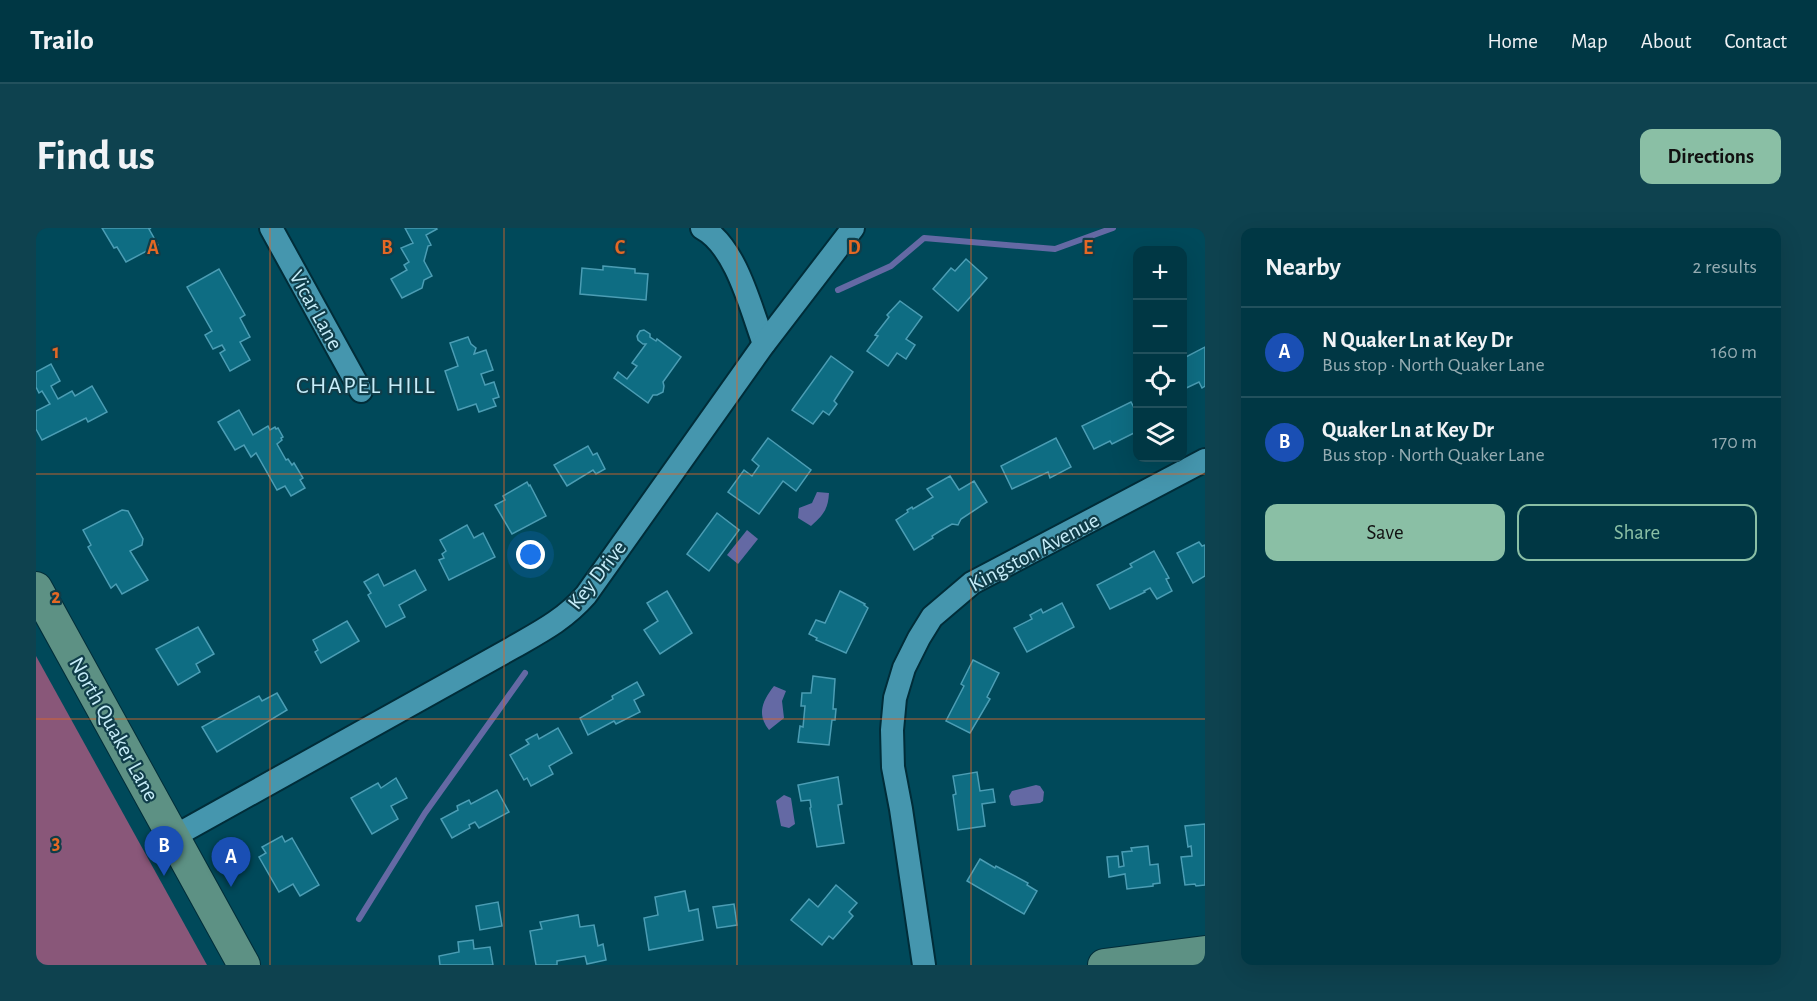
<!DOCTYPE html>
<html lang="en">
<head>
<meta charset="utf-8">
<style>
	body { margin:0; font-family:"Alegreya Sans",sans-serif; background:#0e424f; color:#f1f3f6 }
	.controls { position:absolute; right:18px; top:18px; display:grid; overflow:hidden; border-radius:12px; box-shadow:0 6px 24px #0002 }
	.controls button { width:54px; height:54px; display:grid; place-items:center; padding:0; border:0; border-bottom:2px solid #22515d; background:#003744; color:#f1f3f6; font:30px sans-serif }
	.you { position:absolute; left:495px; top:327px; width:21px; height:21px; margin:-15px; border:4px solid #fff; border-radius:50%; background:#1a73e8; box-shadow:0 0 0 9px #1a73e833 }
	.badge { display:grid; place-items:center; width:39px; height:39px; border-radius:50%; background:#8abfa5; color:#fff; font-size:20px; font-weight:700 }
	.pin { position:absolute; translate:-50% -50px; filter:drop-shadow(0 2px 3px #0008) }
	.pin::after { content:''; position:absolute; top:32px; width:21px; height:18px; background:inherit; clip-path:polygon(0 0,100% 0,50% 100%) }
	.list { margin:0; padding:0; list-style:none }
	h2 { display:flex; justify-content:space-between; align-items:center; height:78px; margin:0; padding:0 24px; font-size:26px }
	h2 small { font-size:20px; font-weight:400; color:#95acb2 }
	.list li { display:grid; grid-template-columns:39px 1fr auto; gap:18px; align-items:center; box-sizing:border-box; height:90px; padding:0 24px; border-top:2px solid #22515d }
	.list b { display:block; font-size:22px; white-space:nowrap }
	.list p { margin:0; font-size:20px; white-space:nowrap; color:#95acb2 }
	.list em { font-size:20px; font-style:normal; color:#95acb2 }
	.actions { display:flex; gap:12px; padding:18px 24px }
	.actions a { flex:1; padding:14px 0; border:2px solid #8abfa5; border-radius:12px; text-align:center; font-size:21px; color:#8abfa5 }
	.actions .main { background:#8abfa5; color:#111 }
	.icon { flex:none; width:33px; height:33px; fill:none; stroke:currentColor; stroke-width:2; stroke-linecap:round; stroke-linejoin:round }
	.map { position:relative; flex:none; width:1169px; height:737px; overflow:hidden; border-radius:12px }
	header { display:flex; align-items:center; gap:36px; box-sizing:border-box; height:84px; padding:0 30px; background:#003744; border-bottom:2px solid #22515d }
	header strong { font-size:28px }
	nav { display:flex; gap:33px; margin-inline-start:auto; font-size:21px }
	.intro { display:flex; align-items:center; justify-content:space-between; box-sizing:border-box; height:144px; padding:0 36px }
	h1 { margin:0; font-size:42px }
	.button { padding:15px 27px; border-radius:12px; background:#8abfa5; color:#111; font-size:21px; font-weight:700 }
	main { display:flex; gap:36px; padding:0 36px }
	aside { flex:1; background:#003744; border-radius:12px; box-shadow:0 6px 24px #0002 }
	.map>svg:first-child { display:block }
</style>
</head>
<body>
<header>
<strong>Trailo</strong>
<nav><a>Home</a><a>Map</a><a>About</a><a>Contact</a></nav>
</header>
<div class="intro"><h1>Find us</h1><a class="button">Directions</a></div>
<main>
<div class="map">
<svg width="1169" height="737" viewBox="0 0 1169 737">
	<rect width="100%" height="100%" fill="#00495a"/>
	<!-- green -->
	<polygon fill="#895779" points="0,428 171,737 0,737"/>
	<!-- water -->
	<g fill="#6469a4">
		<path d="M781 264 793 265C792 282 787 287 775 298L762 290 763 280 776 275Z"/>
		<polygon points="711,302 722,311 702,336 691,327"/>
		<path d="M738 458 750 463 746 473 748 490 733 502C720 486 727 472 738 458Z"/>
		<polygon points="1000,557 1004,558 1008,564 1007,573 1004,575 978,578 975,577 973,568 976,563"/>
		<polygon points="748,567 755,570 759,596 753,600 745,598 740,573"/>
	</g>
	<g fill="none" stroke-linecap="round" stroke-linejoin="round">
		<!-- stream -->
		<g stroke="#6469a4" stroke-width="6">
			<polyline points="802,62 855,38 888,10 1019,21 1077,0"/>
			<polyline points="323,691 389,585 489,445"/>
		</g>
	</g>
	<!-- building -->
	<g fill="#0e6d83" stroke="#4b9db4" stroke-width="1.5">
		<polygon points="66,0 115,0 113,1 122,17 90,34 81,19 78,20"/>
		<polygon points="369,0 400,0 401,1 390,7 395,17 392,18 388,33 396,48 388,52 386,60 366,70 355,51 371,42 368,37 373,34 365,20 377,15"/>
		<polygon points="930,31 951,50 922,83 897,61 915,40 919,43"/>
		<polygon points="567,38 599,41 599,45 612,46 610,72 544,66 546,40 567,42"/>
		<polygon points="183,41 209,87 204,90 214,109 204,114 214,132 194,143 184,125 189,122 186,117 177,121 169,107 176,103 151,59"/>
		<polygon points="864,73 886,89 870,111 879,117 870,131 861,125 852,138 831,123 842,108 839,107 853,89 851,87"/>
		<polygon points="608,102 614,106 614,109 620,113 621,111 645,129 627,154 628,158 627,164 621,167 617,167 612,175 578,150 582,144 591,151 601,138 596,135 610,116 607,116 602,112 601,108 604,103"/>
		<polygon points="432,109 435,116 440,120 438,126 450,122 457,142 445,146 449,157 458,154 463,169 457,171 460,178 443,184 440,176 422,182 409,143 422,138 414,115"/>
		<polygon points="1169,119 1169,158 1166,160 1163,154 1146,162 1146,131"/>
		<polygon points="795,128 817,144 798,173 801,176 793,187 787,183 777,196 756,182"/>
		<polygon points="15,136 24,153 15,158 22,171 36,163 39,168 56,158 71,184 52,194 50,190 6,212 0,201 0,183 14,176 6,163 3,165 0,159 0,144"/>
		<polygon points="1095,174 1102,187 1102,203 1076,216 1074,213 1058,221 1046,198"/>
		<polygon points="203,182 217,207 232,198 234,202 239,199 240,201 242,200 247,209 245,210 246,212 241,216 250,232 252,231 256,237 258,235 267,250 264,252 269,260 255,268 249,258 241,262 220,225 215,229 208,217 199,222 182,194"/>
		<polygon points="732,210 775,242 760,263 747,253 723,286 692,264 708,242 716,248 723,238 716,232"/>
		<polygon points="1020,210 1035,239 1014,250 1012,244 976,261 965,238"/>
		<polygon points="552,218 557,227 561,225 569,241 560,246 557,242 531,258 518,237"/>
		<polygon points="914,248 923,262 938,253 951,274 925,291 922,297 916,296 904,303 896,308 897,310 878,322 860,292 872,284 871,282 876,279 877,281 897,269 891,261"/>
		<polygon points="491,254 493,258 494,257 510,288 476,306 459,277 469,272 467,268"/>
		<polygon points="86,282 92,283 107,311 106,317 94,323 112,352 86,366 80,356 75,360 52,319 55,317 47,302"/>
		<polygon points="681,285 703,302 673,343 651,326"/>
		<polygon points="431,297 438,310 447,305 459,329 413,352 403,332 408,330 406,326 410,323 404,312"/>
		<polygon points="1163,314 1166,318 1169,317 1169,348 1157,355 1141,325"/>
		<polygon points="1118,323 1133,350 1130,351 1136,363 1121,371 1114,360 1108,363 1109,364 1074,381 1061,357 1096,339 1094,336"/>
		<polygon points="379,342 390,362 363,377 369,389 350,399 332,367 335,365 328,354 342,346 348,358"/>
		<polygon points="631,363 656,405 624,426 608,402 622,393 611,375"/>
		<polygon points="804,363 829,376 828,377 832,380 810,425 780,412 781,410 773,406 780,392 789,395"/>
		<polygon points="1026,375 1038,399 991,424 978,400 996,391 994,387 1005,381 1007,385"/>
		<polygon points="311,393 323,413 285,435 279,424 282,422 277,412"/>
		<polygon points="162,399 178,426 160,436 164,444 142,457 120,421"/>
		<polygon points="937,432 963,445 951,469 954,471 934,505 910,493 928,458 925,456"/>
		<polygon points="777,448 799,451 797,481 800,481 799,492 796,492 793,517 762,514 764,498 767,499 769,478 765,478 766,465 775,465"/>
		<polygon points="601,454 608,467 598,472 604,484 580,496 578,493 552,507 544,490 577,471 576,468"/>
		<polygon points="241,465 251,482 181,524 166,499 223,468 226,473"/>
		<polygon points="522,500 536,525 513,538 517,546 495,558 491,550 488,552 474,527 493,516 490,512 501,506 503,511"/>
		<polygon points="941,544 944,563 957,561 959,574 946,576 949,598 922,602 917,567 920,566 917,548"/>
		<polygon points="802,549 806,576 802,577 808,615 781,619 774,580 775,579 774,572 765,573 762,557"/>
		<polygon points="360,550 371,570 355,578 362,591 336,606 315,570 342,555 345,560"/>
		<polygon points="461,562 473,584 443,600 439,594 433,597 434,600 416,610 405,591 422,582 421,578 433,572 435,576"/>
		<polygon points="1169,596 1169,657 1160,658 1159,656 1149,657 1145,629 1156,628 1155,618 1152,619 1149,598"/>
		<polygon points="246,608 249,614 256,610 283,657 264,668 257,656 243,664 223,629 230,625 226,619"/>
		<polygon points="1112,618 1114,637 1122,636 1124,655 1117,656 1117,658 1091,661 1089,646 1073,649 1071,629 1082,628 1083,639 1088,638 1086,624 1096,623 1095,620"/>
		<polygon points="944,631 959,640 960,638 992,655 991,657 1001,663 988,686 931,653"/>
		<polygon points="800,657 821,675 813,684 817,688 797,711 793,708 786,717 755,692 773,671 782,679"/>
		<polygon points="649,663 653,683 662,681 667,712 613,722 608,690 622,687 619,669"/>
		<polygon points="462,674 466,698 444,702 440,678"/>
		<polygon points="698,676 701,697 681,700 677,679"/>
		<polygon points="542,687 544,699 558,697 562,718 567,716 570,732 551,736 549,728 521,733 521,737 500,737 494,703 506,701 504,694"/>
		<polygon points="437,712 438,721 454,719 457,737 404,737 403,728 423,724 422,714"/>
	</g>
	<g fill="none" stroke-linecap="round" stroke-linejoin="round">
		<!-- minor casing -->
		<g stroke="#002d39" stroke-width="26">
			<g id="minor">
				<polyline points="235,0 325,163"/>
				<path d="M666 0C700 18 715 81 728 116"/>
				<path d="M137 609 476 420C504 404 528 392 550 367L728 116 817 0"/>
				<polyline points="888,737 865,581 857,539 856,502 859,470 868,440 883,410 896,389 936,355 1169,232"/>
			</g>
		</g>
		<!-- secondary casing -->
		<g stroke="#002d39" stroke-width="34">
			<g id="secondary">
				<polyline points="0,360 208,737"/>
				<polyline points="1068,737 1169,724"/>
			</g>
		</g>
		<!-- minor -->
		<use href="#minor" stroke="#4596ae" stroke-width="22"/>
		<!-- secondary -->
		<use href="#secondary" stroke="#5d9184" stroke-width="32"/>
	</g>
	<!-- grid -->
	<path fill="none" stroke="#e56824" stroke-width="1.5" stroke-opacity="0.55" d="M234 0V737M468 0V737M701 0V737M935 0V737M0 246H1169M0 491H1169"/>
	<g text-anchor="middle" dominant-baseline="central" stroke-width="4.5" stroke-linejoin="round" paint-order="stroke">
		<!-- street labels -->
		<g font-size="22" fill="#c7edf9" stroke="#103d49">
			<text transform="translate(280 82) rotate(61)">Vicar Lane</text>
			<text transform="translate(998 324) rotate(-28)">Kingston Avenue</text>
			<text transform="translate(561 347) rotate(-52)">Key Drive</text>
			<text transform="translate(78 501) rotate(61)">North Quaker Lane</text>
		</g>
		<!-- neighbourhood labels -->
		<g font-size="24" letter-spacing="1.5" fill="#c7edf9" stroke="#103d49">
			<text x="330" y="158">CHAPEL HILL</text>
		</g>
	</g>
	<g font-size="20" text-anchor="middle" font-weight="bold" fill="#e56824" stroke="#103d49" stroke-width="4.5" stroke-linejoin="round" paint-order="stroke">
		<text x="117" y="26">A</text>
		<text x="351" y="26">B</text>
		<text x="584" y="26">C</text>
		<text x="818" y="26">D</text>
		<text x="1052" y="26">E</text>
		<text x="20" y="130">1</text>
		<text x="20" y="375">2</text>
		<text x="20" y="621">3</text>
	</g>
</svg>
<div class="controls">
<button>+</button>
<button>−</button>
<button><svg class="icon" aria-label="locate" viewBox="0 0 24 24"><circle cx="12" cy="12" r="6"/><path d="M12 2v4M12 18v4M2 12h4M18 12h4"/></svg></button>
<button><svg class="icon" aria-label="layers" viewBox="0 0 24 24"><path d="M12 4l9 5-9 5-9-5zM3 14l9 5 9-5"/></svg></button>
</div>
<div class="you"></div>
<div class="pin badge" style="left:195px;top:659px;background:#1a4fb4">A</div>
<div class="pin badge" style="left:128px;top:648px;background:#1a4fb4">B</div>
</div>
<aside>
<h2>Nearby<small>2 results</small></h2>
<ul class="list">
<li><span class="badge" style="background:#1a4fb4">A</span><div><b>N Quaker Ln at Key Dr</b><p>Bus stop · North Quaker Lane</p></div><em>160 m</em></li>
<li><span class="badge" style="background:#1a4fb4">B</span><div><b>Quaker Ln at Key Dr</b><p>Bus stop · North Quaker Lane</p></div><em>170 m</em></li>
</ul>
<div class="actions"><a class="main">Save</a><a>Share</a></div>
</aside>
</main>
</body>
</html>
